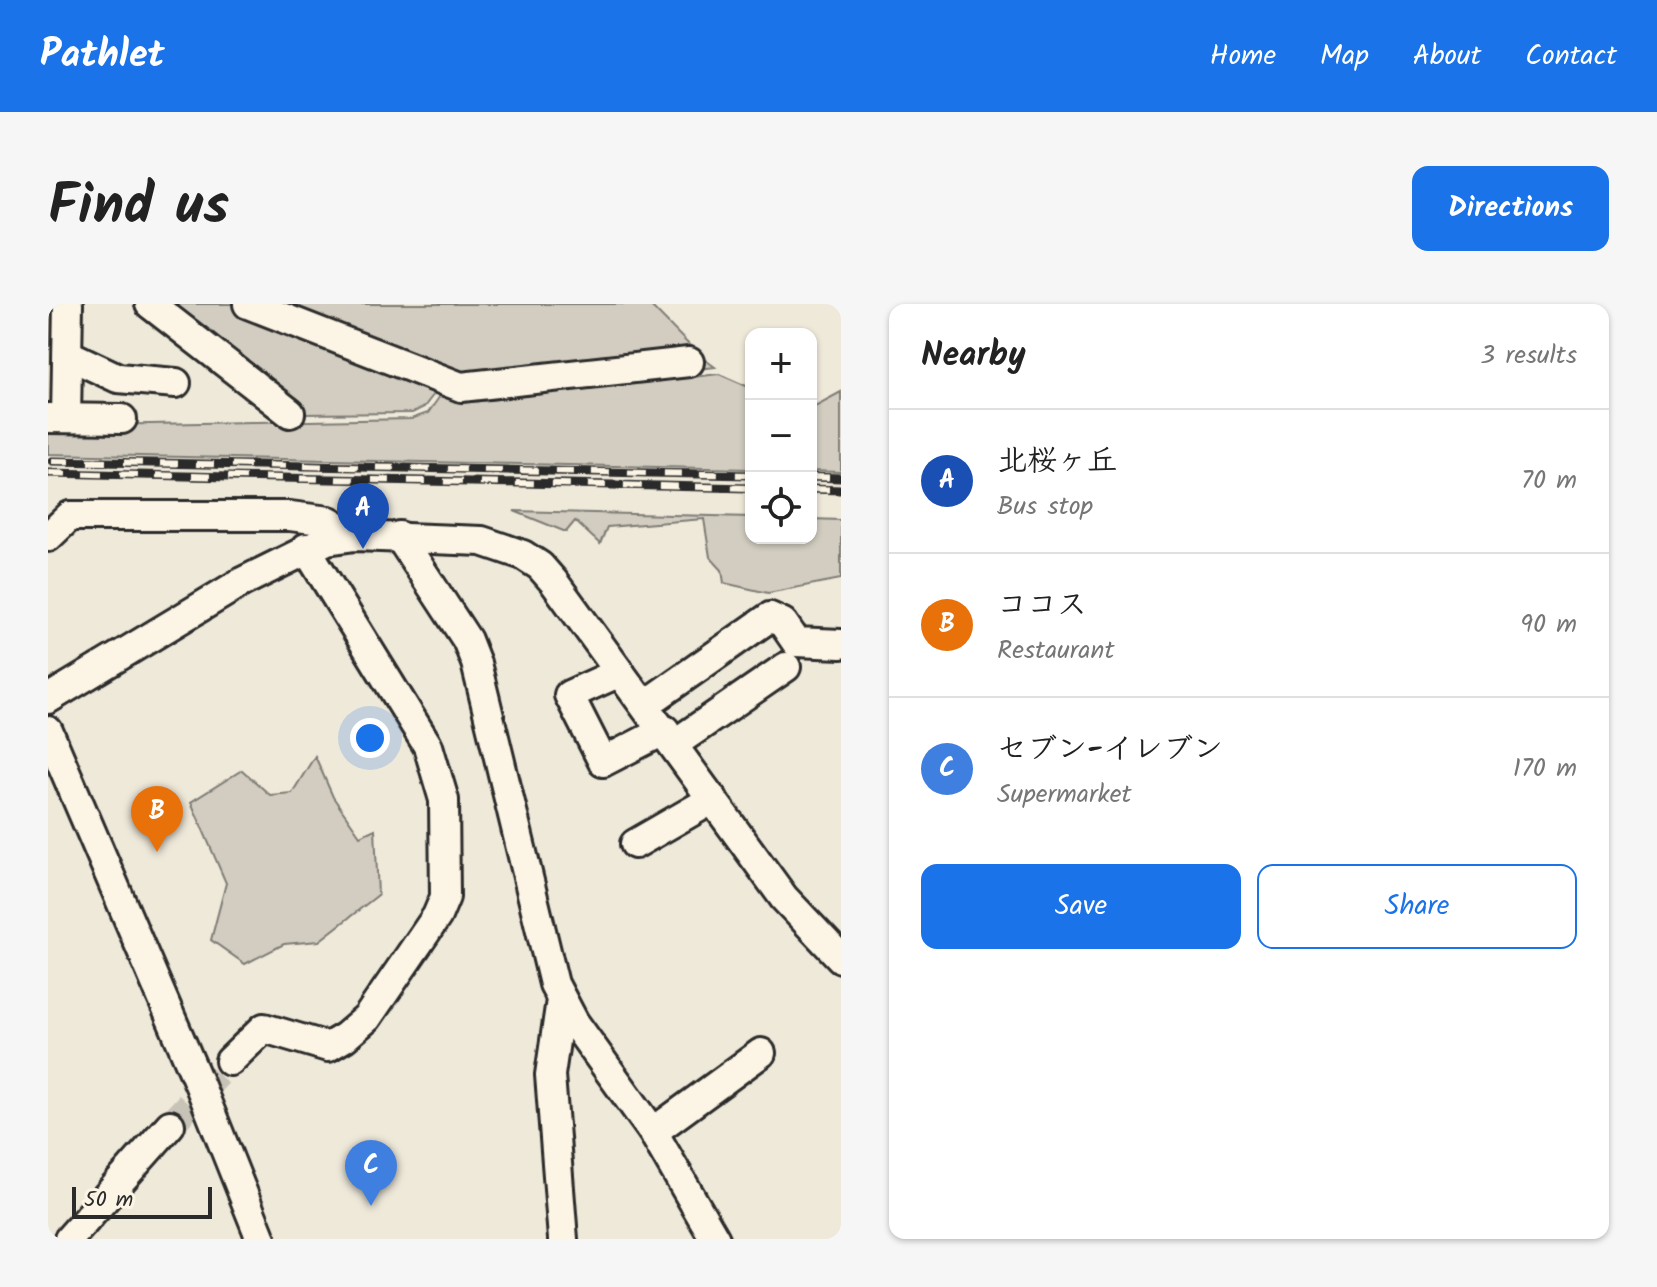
<!DOCTYPE html>
<html lang="en">
<head>
<meta charset="utf-8">
<style>
	body { margin:0; font-family:Kalam,"Klee One",sans-serif; background:#f6f6f6; color:#222 }
	.controls { position:absolute; right:24px; top:24px; display:grid; overflow:hidden; border-radius:16px; box-shadow:0 2px 6px #0004 }
	.controls button { width:72px; height:72px; display:grid; place-items:center; padding:0; border:0; border-bottom:2px solid #e0e0e0; background:#fff; color:#222; font:40px sans-serif }
	.scale { position:absolute; left:24px; bottom:20px; width:140px; box-sizing:border-box; padding-left:8px; border:4px solid #2b2b2b; border-top:0; font-size:22px; line-height:28px; white-space:nowrap; color:#2b2b2b; -webkit-text-stroke:6px #fcf5e5; paint-order:stroke }
	.you { position:absolute; left:322px; top:434px; width:28px; height:28px; margin:-20px; border:6px solid #fff; border-radius:50%; background:#1a73e8; box-shadow:0 0 0 12px #1a73e833 }
	.badge { display:grid; place-items:center; width:52px; height:52px; border-radius:50%; background:#1a73e8; color:#fff; font-size:26px; font-weight:700 }
	.pin { position:absolute; translate:-50% -66px; filter:drop-shadow(0 2px 4px #0008) }
	.pin::after { content:''; position:absolute; top:42px; width:28px; height:24px; background:inherit; clip-path:polygon(0 0,100% 0,50% 100%) }
	.list { margin:0; padding:0; list-style:none }
	h2 { display:flex; justify-content:space-between; align-items:center; height:104px; margin:0; padding:0 32px; font-size:34px }
	h2 small { font-size:26px; font-weight:400; color:#767676 }
	.list li { display:grid; grid-template-columns:52px 1fr auto; gap:24px; align-items:center; box-sizing:border-box; height:144px; padding:0 32px; border-top:2px solid #e0e0e0 }
	.list b { display:block; font-size:30px; white-space:nowrap }
	.list p { margin:0; font-size:26px; white-space:nowrap; color:#767676 }
	.list em { font-size:26px; font-style:normal; color:#767676 }
	.actions { display:flex; gap:16px; padding:24px 32px }
	.actions a { flex:1; padding:18px 0; border:2px solid #1a73e8; border-radius:16px; text-align:center; font-size:28px; color:#1a73e8 }
	.actions .main { background:#1a73e8; color:#fff }
	.icon { flex:none; width:44px; height:44px; fill:none; stroke:currentColor; stroke-width:2; stroke-linecap:round; stroke-linejoin:round }
	.map { position:relative; flex:none; width:793px; height:935px; overflow:hidden; border-radius:16px }
	header { display:flex; align-items:center; gap:48px; box-sizing:border-box; height:112px; padding:0 40px; background:#1a73e8; color:#fff }
	header strong { font-size:38px }
	nav { display:flex; gap:44px; margin-inline-start:auto; font-size:28px }
	.intro { display:flex; align-items:center; justify-content:space-between; box-sizing:border-box; height:192px; padding:0 48px }
	h1 { margin:0; font-size:56px }
	.button { padding:20px 36px; border-radius:16px; background:#1a73e8; color:#fff; font-size:28px; font-weight:700 }
	main { display:flex; gap:48px; padding:0 48px }
	aside { flex:1; background:#fff; border-radius:16px; box-shadow:0 2px 6px #0004 }
	.map>svg:first-child { display:block }
</style>
</head>
<body>
<header>
<strong>Pathlet</strong>
<nav><a>Home</a><a>Map</a><a>About</a><a>Contact</a></nav>
</header>
<div class="intro"><h1>Find us</h1><a class="button">Directions</a></div>
<main>
<div class="map">
<svg width="793" height="935" viewBox="0 0 793 935">
	<rect width="100%" height="100%" fill="#efe9da"/>
	<filter id="ink" filterUnits="userSpaceOnUse"><feTurbulence type="fractalNoise" baseFrequency=".0125" numOctaves="2"/><feDisplacementMap in="SourceGraphic" scale="16" xChannelSelector="R" yChannelSelector="G"/><feConvolveMatrix kernelMatrix="1 2 1 2 8 2 1 2 1" color-interpolation-filters="sRGB"/></filter>
	<g filter="url(#ink)">
		<!-- green -->
		<g fill="#d2cdc0" stroke="#7e7c76" stroke-width="2">
			<polygon points="112,0 601,0 652,52 667,63 422,91 389,86 376,103 364,109 252,110"/>
			<polygon points="671,70 703,84 703,165 0,150 0,122 363,115 380,109 392,92 423,98"/>
			<polygon points="793,88 793,168 763,167 763,104"/>
			<polygon points="466,207 703,213 703,234 763,234 763,215 793,216 793,275 720,289 676,279 674,266 662,253 656,215 559,223 552,240 527,217 518,228"/>
			<polygon points="267,452 285,493 312,532 327,525 330,591 271,637 236,640 197,660 163,636 178,579 143,498 194,466 222,491 244,489"/>
		</g>
		<g fill="none" stroke-linecap="round" stroke-linejoin="round">
			<!-- minor-tunnel -->
			<polyline stroke="#c8c3b7" stroke-width="28" stroke-dasharray="28 14" stroke-linecap="butt" points="122,821 182,757"/>
			<!-- minor casing -->
			<g stroke="#2b2b2b" stroke-width="34">
				<g id="minor">
					<polyline points="102,0 242,109"/>
					<polyline points="200,0 413,83 641,58"/>
					<polyline points="21,51 70,74 128,79"/>
					<polyline points="0,114 74,115"/>
					<polyline points="18,114 20,0"/>
					<polyline points="351,232 419,336 428,359 506,680 526,718 605,828 667,935"/>
					<polyline points="0,233 22,212 242,212 281,217 307,232"/>
					<polyline points="572,368 521,391 555,458 617,426"/>
					<polyline points="0,395 194,278 279,236 307,232 434,237 475,251 492,262 506,278 736,594 793,654"/>
					<polyline points="598,400 722,313 735,319 748,338 793,340"/>
					<polyline points="0,427 152,782 213,935"/>
					<polyline points="626,440 738,363"/>
					<polyline points="587,540 665,495"/>
					<polyline points="513,696 502,771 515,935"/>
					<polyline points="182,757 216,724 280,743 297,733 319,714 389,612 397,593 396,496 380,442 258,244"/>
					<polyline points="605,828 713,749"/>
					<polyline points="21,935 122,821"/>
				</g>
			</g>
			<!-- minor -->
			<use href="#minor" stroke="#fcf5e5" stroke-width="28"/>
			<!-- rail casing -->
			<g stroke="#2b2b2b" stroke-width="9">
				<g id="rail">
					<polyline points="4,157 703,171"/>
					<polyline points="0,169 703,184"/>
					<polyline points="763,173 793,174"/>
					<polyline points="763,185 793,186"/>
				</g>
			</g>
			<!-- rail -->
			<use href="#rail" stroke="#fcf5e5" stroke-width="6" stroke-dasharray="18" stroke-linecap="butt"/>
		</g>
	</g>
</svg>
<div class="controls">
<button>+</button>
<button>−</button>
<button><svg class="icon" aria-label="locate" viewBox="0 0 24 24"><circle cx="12" cy="12" r="6"/><path d="M12 2v4M12 18v4M2 12h4M18 12h4"/></svg></button>
</div>
<div class="scale">50 m</div>
<div class="you"></div>
<div class="pin badge" style="left:315px;top:245px;background:#1a4fb4">A</div>
<div class="pin badge" style="left:109px;top:548px;background:#e8710a">B</div>
<div class="pin badge" style="left:323px;top:902px;background:#3f7fe0">C</div>
</div>
<aside>
<h2>Nearby<small>3 results</small></h2>
<ul class="list">
<li><span class="badge" style="background:#1a4fb4">A</span><div><b>北桜ヶ丘</b><p>Bus stop</p></div><em>70 m</em></li>
<li><span class="badge" style="background:#e8710a">B</span><div><b>ココス</b><p>Restaurant</p></div><em>90 m</em></li>
<li><span class="badge" style="background:#3f7fe0">C</span><div><b>セブン-イレブン</b><p>Supermarket</p></div><em>170 m</em></li>
</ul>
<div class="actions"><a class="main">Save</a><a>Share</a></div>
</aside>
</main>
</body>
</html>
